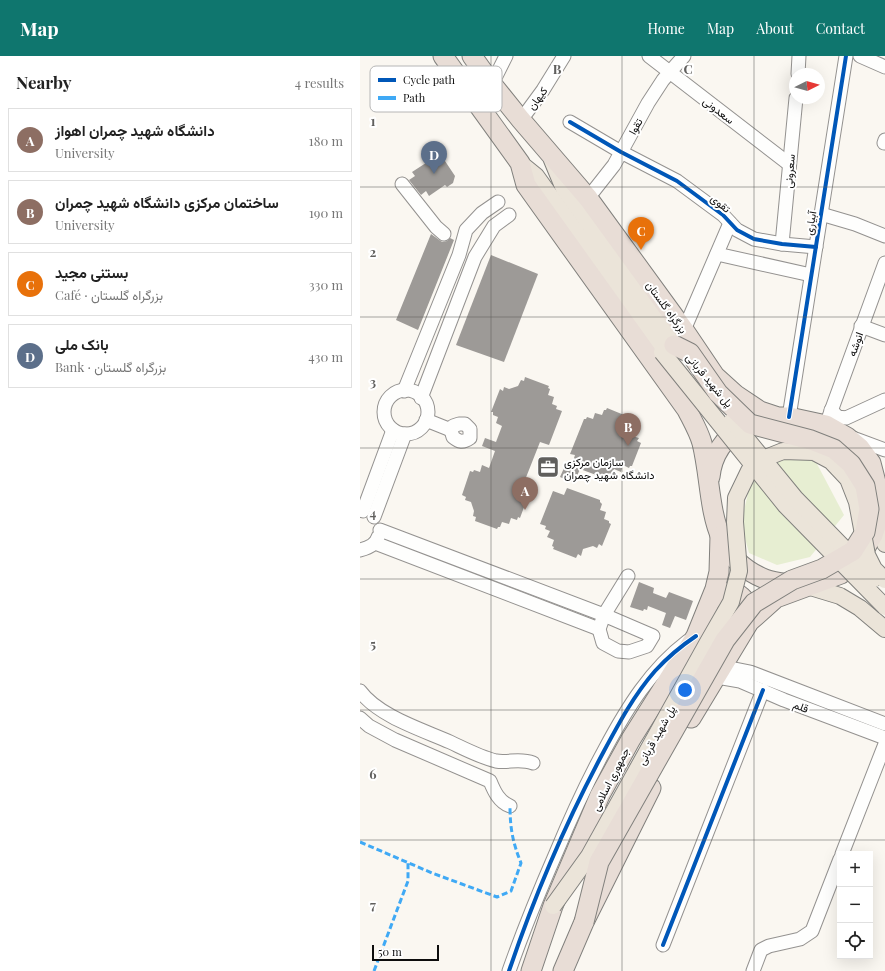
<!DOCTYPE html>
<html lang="en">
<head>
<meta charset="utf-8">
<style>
	body { margin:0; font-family:"Playfair Display",Vazirmatn,serif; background:#f6f6f6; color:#222 }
	.controls { position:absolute; right:12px; bottom:12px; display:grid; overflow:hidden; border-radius:0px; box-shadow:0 4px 16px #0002 }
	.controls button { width:36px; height:36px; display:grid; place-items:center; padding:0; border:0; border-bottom:1px solid #e0e0e0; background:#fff; color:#222; font:20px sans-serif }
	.compass { position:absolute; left:429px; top:12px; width:36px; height:36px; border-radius:50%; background:#fff; box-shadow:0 4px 16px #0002; rotate:85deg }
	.scale { position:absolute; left:12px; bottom:10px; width:67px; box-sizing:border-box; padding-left:4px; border:2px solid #0d0d0d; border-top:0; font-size:11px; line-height:14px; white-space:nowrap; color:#0d0d0d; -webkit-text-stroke:3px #fff; paint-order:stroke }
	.you { position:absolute; left:325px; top:634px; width:14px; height:14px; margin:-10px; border:3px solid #fff; border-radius:50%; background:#1a73e8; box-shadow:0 0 0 6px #1a73e833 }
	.badge { display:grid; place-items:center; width:26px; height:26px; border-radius:50%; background:#0f766e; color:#fff; font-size:13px; font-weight:700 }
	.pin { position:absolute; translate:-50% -33px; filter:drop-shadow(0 1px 2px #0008) }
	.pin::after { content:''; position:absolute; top:21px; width:14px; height:12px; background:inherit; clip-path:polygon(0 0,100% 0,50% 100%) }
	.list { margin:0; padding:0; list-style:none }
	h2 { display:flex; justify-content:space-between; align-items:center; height:52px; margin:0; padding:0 16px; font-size:17px }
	h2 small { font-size:13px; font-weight:400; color:#767676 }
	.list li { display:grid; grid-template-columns:26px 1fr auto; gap:12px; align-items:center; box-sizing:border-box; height:64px; margin:0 8px 8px; padding:0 8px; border:1px solid #e0e0e0; border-radius:0px }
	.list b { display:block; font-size:15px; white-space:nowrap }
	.list p { margin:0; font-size:13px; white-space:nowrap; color:#767676 }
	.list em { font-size:13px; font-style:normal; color:#767676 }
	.icon { flex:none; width:22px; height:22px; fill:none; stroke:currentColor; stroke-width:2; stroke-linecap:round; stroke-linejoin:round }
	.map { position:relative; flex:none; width:525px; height:915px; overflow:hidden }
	header { display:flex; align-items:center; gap:24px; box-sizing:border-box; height:56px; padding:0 20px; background:#0f766e; color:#fff }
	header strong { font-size:19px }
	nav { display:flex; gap:22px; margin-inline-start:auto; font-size:14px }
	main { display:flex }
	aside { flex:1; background:#fff }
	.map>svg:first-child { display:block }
</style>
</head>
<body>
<header>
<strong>Map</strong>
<nav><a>Home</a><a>Map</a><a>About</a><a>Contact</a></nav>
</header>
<main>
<aside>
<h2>Nearby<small>4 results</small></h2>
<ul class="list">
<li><span class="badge" style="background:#8d6e63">A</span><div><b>دانشگاه شهید چمران اهواز</b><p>University</p></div><em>180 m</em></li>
<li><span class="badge" style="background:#8d6e63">B</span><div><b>ساختمان مرکزی دانشگاه شهید چمران</b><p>University</p></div><em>190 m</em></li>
<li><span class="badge" style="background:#e8710a">C</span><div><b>بستنی مجید</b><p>Café · بزرگراه گلستان</p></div><em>330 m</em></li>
<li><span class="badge" style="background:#5c6f8a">D</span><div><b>بانک ملی</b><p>Bank · بزرگراه گلستان</p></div><em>430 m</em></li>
</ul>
</aside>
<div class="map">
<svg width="525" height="915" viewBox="0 0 525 915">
	<rect width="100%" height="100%" fill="#faf7f1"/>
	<!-- green -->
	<polygon fill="#e7eed2" points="438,398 456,406 484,459 450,501 417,509 389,497 381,467 390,429 418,406"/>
	<!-- building -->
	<g fill="#9d9a97">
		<polygon points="74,98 81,99 95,120 93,127 87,131 85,129 69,140 66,135 61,139 49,124 55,120 52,116 69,105 67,103"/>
		<polygon points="71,178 82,186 87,185 90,182 94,184 58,274 36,264"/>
		<polygon points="131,199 178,218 144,306 96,289"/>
		<polygon points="165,321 189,330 188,332 190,333 188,339 194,341 192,348 197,350 196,353 202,355 189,389 180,386 165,424 173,427 160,462 158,461 157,464 151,462 149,468 142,466 140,471 138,471 137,473 115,465 116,461 113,460 114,455 111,446 105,444 106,441 102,439 110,415 113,416 114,414 120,416 122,409 129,412 135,395 122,390 125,382 136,386 142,370 136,367 138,361 133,359 133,356 131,356 140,333 143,335 144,331 149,333 158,330 161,324 164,325"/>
		<polygon points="247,352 269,361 268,365 271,366 269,370 272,380 279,382 277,385 281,387 272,410 270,410 269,412 263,409 261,416 254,413 252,419 249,417 247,423 220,413 214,427 200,421 204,412 210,414 215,399 210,398 224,363 226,363 227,361 233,363 235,357 242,359 244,354 246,354"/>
		<polygon points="207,432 240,444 240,446 242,448 240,454 246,456 244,463 249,465 249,467 251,468 242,490 239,488 237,492 233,490 223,493 221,500 218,498 216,502 193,493 194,491 192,490 194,484 187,481 190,475 185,473 186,470 180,468 193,435 204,439"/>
		<polygon points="279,526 294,532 293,537 306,542 309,536 333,545 326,564 315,560 310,572 302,569 306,557 288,550 287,554 284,553 283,555 270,551"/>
	</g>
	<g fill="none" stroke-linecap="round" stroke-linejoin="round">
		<!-- minor casing -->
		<g stroke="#949290" stroke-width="15">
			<g id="minor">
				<polyline points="289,0 429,108"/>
				<polyline points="500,0 525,11"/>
				<polyline points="438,18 439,0"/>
				<polyline points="132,28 146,0"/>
				<polyline points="161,64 183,34 204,0"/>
				<polyline points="210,66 261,96 317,125 363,159 377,174 394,183 422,188 456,191"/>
				<polyline points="524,87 525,84"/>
				<polyline points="42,128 76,171 84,178"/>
				<polyline points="228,142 254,109 288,47 303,24 324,0"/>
				<polyline points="461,158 495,168 525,180"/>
				<polyline points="422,188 436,42"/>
				<polyline points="357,198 451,219"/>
				<polyline points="501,270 525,279"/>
				<polyline points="324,274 370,167"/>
				<circle cx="46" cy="356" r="22"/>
				<polyline points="44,335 99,199 106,174 122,157 138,146"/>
				<polyline points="61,342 115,201 134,170 149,159"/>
				<polyline points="471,354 478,361 486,362 525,344"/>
				<polyline points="429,361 486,0"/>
				<polyline points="66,364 91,374"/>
				<path d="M99 368H105L110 373V382C103 387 99 386 93 381L91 374 93 370Z"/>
				<polyline points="466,369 525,207"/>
				<polyline points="493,382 525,394"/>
				<polyline points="3,455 33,374"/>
				<polyline points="14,461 45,378"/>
				<polyline points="20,474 244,559 268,520"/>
				<polyline points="15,487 239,573"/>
				<path d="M0 494C8 492 16 489 18 481"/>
				<polygon points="244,559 293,580 287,590 269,596 258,595 243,587 239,573"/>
				<polyline points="356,621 375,613 390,616 525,668"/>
				<polyline points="357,621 380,625 424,644 525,682"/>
				<path d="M0 635C18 660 63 674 90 686 105 693 120 701 136 705 148 707 160 702 173 707"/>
				<path d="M0 662 9 670 35 684 130 725C134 735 139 746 150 750"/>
				<polyline points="482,798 525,688"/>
				<polyline points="303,889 403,634"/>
				<path d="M149 915C163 875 179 836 196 797 211 761 227 726 245 693 267 652 290 614 328 585"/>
				<polyline points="393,915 401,894 409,890 440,883 452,875 480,803"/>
			</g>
		</g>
		<!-- major casing -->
		<g stroke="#81807d" stroke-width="18">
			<g id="major">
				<polyline points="192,104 204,133 314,289"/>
				<polyline points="160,107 176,120 302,296"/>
				<polyline points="521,456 525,488"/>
				<polyline points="447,530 480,540 500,552 525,573"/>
			</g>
		</g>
		<!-- highway casing -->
		<g stroke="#81807d" stroke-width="21">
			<g id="highway">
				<path d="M83 0 160 107 166 129 327 354C332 364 339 376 342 387 355 440 344 498 405 523 415 527 427 527 438 529"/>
				<polyline points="112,0 132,28 161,64 228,142 324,274 355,320 376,339 400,355 418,361 429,361 466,369 487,381 500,392 511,407 519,438 521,455 513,479 500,501 481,518 416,542 389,566 331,662"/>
				<path d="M350 421C352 399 365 381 384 369"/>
				<path d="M356 541C379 529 390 544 389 566"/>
				<polyline points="171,915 193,850 240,739 271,683 336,580 355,533 359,516 360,480"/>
				<polyline points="203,915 224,866 291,732"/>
			</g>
		</g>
		<!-- minor -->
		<use href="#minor" stroke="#fefefd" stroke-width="13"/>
		<!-- major -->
		<use href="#major" stroke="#ebe4d9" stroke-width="16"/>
		<!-- highway -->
		<use href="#highway" stroke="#e8ddd6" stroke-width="19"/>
		<!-- major-bridge casing -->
		<g stroke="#81807d" stroke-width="18" stroke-linecap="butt">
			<g id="major-bridge">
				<polyline points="302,296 426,450 525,551"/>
				<polyline points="372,365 435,442 514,523"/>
				<polyline points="193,850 229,800 348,586 371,546 379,515 375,466 376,442 389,415 408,401 423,395 454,396 471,405 488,423 497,446 507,499 514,513 525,524"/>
			</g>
		</g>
		<!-- highway-bridge casing -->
		<g stroke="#81807d" stroke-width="21" stroke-linecap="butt">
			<polyline id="highway-bridge" points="224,866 239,806 365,584 394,547 432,524 462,513 493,495 505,476 509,453 505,430 491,408 474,393 451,384 390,368 358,337 330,297 314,289"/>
		</g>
		<!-- major-bridge -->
		<use href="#major-bridge" stroke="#ebe4d9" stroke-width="16"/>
		<!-- highway-bridge -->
		<use href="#highway-bridge" stroke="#e8ddd6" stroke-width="19"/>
		<!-- quiet -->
		<g stroke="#3fa9f5" stroke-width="3" stroke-dasharray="6 3" stroke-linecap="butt">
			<path d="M0 786 72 817 137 841 151 835 161 807C153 787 150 773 150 750"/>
			<polyline points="14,915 48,825 48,807"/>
		</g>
		<!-- cycleway casing -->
		<g stroke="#fff" stroke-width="6">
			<g id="cycleway">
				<polyline points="210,66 261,96 317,125 363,159 377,174 394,183 422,188 456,191"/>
				<polyline points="429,361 486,0"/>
				<polyline points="303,889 403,634"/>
				<path d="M149 915C174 841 207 764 244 695 259 667 274 639 295 615 307 602 321 590 336 580"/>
			</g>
		</g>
		<!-- cycleway -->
		<use href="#cycleway" stroke="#0057b8" stroke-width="4"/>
	</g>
	<!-- grid -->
	<path fill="none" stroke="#605f5d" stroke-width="1" stroke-opacity="0.55" d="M131 0V915M262 0V915M394 0V915M0 131H525M0 261H525M0 392H525M0 523H525M0 654H525M0 784H525"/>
	<!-- icons -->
	<defs>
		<g id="office-square" transform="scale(1.15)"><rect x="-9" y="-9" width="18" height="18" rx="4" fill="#605f5d" stroke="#fff"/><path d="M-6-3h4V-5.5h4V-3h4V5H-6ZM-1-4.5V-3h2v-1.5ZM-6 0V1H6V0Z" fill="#fff"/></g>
	</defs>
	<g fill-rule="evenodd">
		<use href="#office-square" x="188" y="411"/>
	</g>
	<g text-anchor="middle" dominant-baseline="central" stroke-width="4" stroke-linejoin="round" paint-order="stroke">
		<!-- street labels -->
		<g font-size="11" fill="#0d0d0d" stroke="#fff">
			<text transform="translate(177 42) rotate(-54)">کیهان</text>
			<text transform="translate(359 54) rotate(38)">سعدونی</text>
			<text transform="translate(275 70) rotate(-61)">تقوا</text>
			<text transform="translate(429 115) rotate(-85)">سعرونی</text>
			<text transform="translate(361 147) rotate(40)">تقوی</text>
			<text transform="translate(450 167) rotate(-81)">آبیاری</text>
			<text transform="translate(307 251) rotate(54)">بزرگراه گلستان</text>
			<text transform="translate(495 288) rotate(-70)">انوشه</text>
			<text transform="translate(350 324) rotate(50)">پل شهید قربانی</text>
			<text transform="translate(441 650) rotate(21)">قلم</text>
			<text transform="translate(296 679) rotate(-61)">پل شهید قربانی</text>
			<text transform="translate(250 723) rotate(-63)">جمهوری اسلامی</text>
		</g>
		<!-- poi labels -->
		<g font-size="11" fill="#0d0d0d" stroke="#fff" text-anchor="start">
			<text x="204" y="405">سازمان مرکزی<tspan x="204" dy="13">دانشگاه شهید چمران</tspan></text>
		</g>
	</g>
	<!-- legend -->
	<rect x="10" y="10" width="132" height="46" rx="6" fill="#fff" stroke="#b6b6b6" stroke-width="1"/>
	<rect x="18" y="22" width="18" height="4" fill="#0057b8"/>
	<rect x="18" y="40" width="18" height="4" fill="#3fa9f5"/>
	<g font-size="11" fill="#0d0d0d">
		<text x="43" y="28">Cycle path</text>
		<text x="43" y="46">Path</text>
	</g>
	<g font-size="13" text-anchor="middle" font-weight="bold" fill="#605f5d" stroke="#fff" stroke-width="4" stroke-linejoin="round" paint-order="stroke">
		<text x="197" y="18">B</text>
		<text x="328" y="18">C</text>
		<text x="13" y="70">1</text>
		<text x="13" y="201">2</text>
		<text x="13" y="331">3</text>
		<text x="13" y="462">4</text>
		<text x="13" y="593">5</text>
		<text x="13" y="723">6</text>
		<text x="13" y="854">7</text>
	</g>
</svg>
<div class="controls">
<button>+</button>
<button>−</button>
<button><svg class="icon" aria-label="locate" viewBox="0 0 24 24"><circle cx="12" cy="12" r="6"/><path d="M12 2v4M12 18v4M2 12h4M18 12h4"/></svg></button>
</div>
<svg class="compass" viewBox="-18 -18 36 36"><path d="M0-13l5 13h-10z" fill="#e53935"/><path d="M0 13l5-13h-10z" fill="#767676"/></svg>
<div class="scale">50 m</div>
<div class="you"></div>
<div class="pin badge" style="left:165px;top:454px;background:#8d6e63">A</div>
<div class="pin badge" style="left:268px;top:390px;background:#8d6e63">B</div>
<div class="pin badge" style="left:281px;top:194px;background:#e8710a">C</div>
<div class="pin badge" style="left:74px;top:118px;background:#5c6f8a">D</div>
</div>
</main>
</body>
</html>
